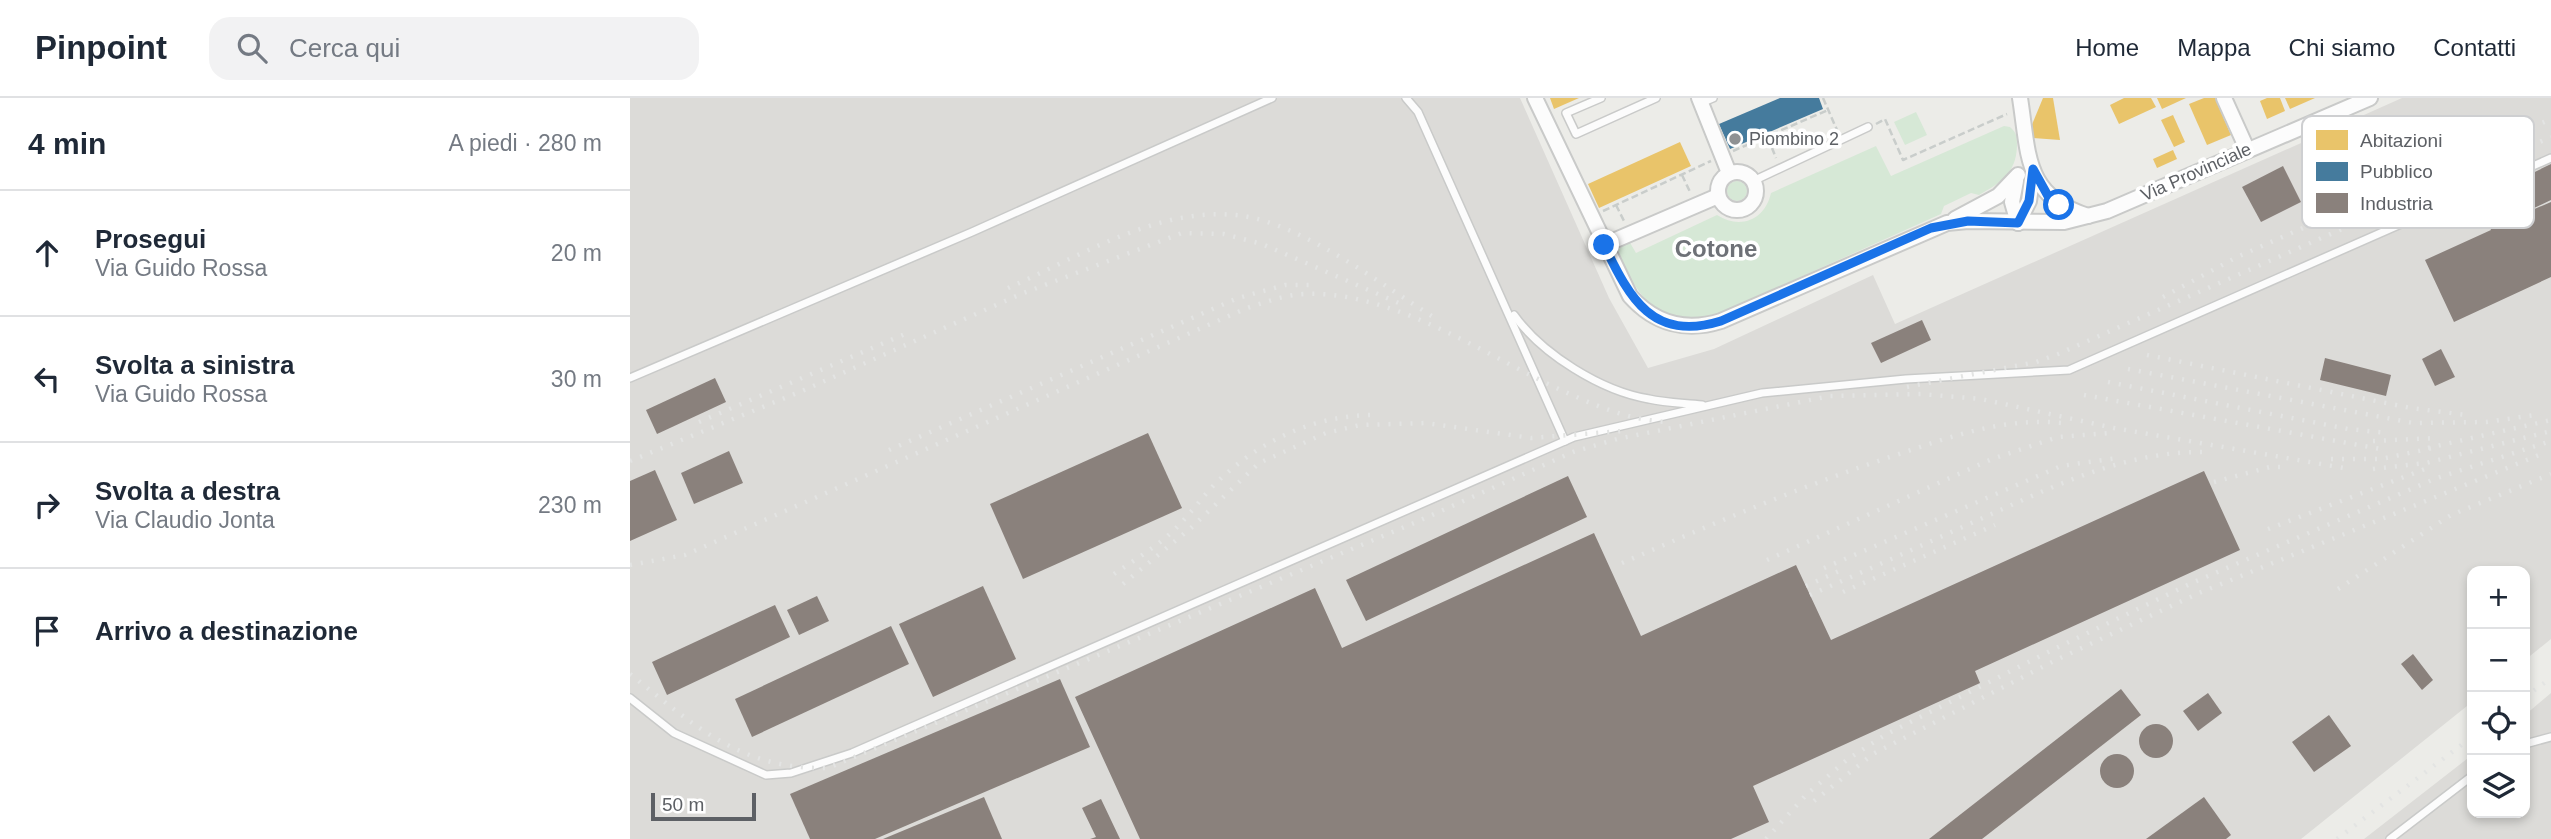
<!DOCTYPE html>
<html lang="it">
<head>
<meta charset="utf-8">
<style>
	body { margin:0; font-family:Helvetica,sans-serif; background:#f2f2f3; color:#1f2937 }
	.controls { position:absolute; right:21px; bottom:21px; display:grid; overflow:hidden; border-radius:14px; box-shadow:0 4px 10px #0003 }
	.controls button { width:63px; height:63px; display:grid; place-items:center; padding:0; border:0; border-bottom:2px solid #e0e1e3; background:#fff; color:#1f2937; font:35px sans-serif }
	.scale { position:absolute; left:21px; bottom:18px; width:105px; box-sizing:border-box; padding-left:7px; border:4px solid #5d6065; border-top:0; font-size:19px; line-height:24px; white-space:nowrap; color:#5d6065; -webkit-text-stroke:5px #fff; paint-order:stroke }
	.stop { position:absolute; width:21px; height:21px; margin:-16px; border:5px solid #1a73e8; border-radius:50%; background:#fff }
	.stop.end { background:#1a73e8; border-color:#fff; box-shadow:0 2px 7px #0008 }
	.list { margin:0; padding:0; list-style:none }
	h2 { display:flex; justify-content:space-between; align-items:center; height:91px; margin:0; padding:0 28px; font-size:30px }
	h2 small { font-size:23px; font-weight:400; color:#747a83 }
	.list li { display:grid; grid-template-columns:46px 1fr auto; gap:21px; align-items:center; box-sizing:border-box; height:126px; padding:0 28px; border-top:2px solid #e0e1e3 }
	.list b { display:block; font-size:26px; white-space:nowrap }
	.list p { margin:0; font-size:23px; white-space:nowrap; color:#747a83 }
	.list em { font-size:23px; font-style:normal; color:#747a83 }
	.icon { flex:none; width:38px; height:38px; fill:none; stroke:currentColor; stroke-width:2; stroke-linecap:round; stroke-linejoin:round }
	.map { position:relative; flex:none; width:1921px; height:741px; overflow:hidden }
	header { display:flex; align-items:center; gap:42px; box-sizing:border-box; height:98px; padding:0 35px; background:#fff; border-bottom:2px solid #e0e1e3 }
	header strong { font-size:33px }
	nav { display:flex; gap:38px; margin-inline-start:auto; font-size:24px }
	.search { width:490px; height:63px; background:#f2f2f3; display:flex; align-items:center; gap:18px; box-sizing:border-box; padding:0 24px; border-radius:21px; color:#747a83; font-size:26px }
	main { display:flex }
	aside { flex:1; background:#fff }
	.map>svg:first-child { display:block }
</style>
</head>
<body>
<header>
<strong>Pinpoint</strong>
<div class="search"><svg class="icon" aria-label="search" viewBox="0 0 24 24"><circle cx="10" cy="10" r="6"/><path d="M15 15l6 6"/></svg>Cerca qui</div>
<nav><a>Home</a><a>Mappa</a><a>Chi siamo</a><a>Contatti</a></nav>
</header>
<main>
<aside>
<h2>4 min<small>A piedi · 280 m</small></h2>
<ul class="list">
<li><svg class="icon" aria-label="ahead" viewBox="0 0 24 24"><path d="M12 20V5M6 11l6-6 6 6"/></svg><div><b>Prosegui</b><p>Via Guido Rossa</p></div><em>20 m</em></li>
<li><svg class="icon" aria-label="left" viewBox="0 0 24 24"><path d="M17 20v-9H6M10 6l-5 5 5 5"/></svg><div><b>Svolta a sinistra</b><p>Via Guido Rossa</p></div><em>30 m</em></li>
<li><svg class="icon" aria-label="right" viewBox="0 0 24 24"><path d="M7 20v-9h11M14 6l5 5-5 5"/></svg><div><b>Svolta a destra</b><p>Via Claudio Jonta</p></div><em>230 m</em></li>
<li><svg class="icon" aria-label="arrive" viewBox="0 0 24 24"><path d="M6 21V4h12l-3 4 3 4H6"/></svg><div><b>Arrivo a destinazione</b></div></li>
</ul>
</aside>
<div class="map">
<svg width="1921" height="741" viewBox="0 0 1921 741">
	<rect width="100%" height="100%" fill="#ecece8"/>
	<!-- industrial -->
	<g fill="#dcdbd8">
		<polygon points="0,0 890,0 979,200 1018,270 1084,251 1243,177 1265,226 1772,0 1921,0 1921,541 1895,562 1895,473 1842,473 1842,604 1671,741 0,741"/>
		<polygon points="1921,595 1921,741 1734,741 1842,657 1842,715 1895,715 1895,617"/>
	</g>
	<!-- green -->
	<g fill="#d6e8d6">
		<polygon points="1286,14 1297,37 1275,47 1264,24"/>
		<path d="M1374 28 1380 29C1387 35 1387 39 1387 48 1386 76 1370 85 1349 97L1341 95 1314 108 1311 116 1088 216C1033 233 1010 204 989 157V151L999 143 1006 155 1087 117C1110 132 1135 122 1141 95L1246 48 1261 78Z"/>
		<circle cx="1107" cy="93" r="10"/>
	</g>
	<!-- homes -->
	<g fill="#e9c46a">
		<polygon points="920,0 949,0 924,11"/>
		<polygon points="1413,0 1423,0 1430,42 1403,40 1401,29"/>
		<polygon points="1494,0 1521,0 1526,9 1489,26 1480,7"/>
		<polygon points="1527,0 1556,0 1532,11"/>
		<polygon points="1574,0 1585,0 1601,37 1577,47 1559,6"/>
		<polygon points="1637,0 1650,0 1655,13 1637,21 1630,3"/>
		<polygon points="1655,0 1685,0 1660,11"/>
		<polygon points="1543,17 1555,44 1544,49 1531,22"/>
		<polygon points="1050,44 1061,68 969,110 958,86"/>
		<polygon points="1543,52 1547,61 1527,70 1523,61"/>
	</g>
	<!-- public -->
	<polygon fill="#457b9d" points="1150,0 1189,0 1193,11 1100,51 1089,26"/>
	<!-- industry -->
	<g fill="#8a817c">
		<polygon points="1921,66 1921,102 1881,121 1921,104 1921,179 1824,224 1795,162 1861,132 1847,102"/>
		<polygon points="1653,68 1671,104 1631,124 1612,89"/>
		<polygon points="1292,222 1301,242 1251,265 1241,245"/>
		<polygon points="1811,251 1825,279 1805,288 1792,261"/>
		<polygon points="1695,260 1761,277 1756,298 1690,282"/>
		<polygon points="85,280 96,304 27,336 16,312"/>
		<polygon points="518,335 552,410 393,481 360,406"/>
		<polygon points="99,353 113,385 64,406 51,375"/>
		<polygon points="25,372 47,422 0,443 0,383"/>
		<polygon points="1574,373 1610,452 1345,573 1350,585 1123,688 1139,724 1101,741 510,741 445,599 685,490 712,550 964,435 1011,538 1166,467 1201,542"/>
		<polygon points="938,378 957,419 736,523 716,482"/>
		<polygon points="353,488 386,561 303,599 269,526"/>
		<polygon points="187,498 199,523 169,537 157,512"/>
		<polygon points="145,507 160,539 37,597 22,564"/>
		<polygon points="261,528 279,566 122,639 105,601"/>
		<polygon points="1783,556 1803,582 1792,592 1771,566"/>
		<polygon points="430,581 460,649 245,741 180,741 160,696"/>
		<polygon points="1491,591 1511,617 1352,741 1299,741"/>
		<polygon points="1578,595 1592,615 1568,633 1553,613"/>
		<polygon points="1699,617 1721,648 1684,674 1662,644"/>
		<circle cx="1526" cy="643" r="17"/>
		<circle cx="1487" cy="673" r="17"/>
		<polygon points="354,699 372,741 253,741"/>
		<polygon points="1574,699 1601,737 1596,741 1516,741"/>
		<polygon points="471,701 490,741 460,741 466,739 452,710"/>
	</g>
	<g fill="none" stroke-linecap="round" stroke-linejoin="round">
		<!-- lane casing -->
		<g stroke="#c9cac9" stroke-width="10">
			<g id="lane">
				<polyline points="776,0 788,14 935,343"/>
				<polyline points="971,0 936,15 946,36 1026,0"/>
				<polyline points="1071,5 1083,0"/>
				<polyline points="1123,83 1238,29"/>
				<path d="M884 217C912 256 971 293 1019 301 1036 305 1055 305 1072 307"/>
				<polyline points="0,280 342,134 642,0"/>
				<polyline points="0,600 44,635 136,677 161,675 222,655 944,339 1132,295 1276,281 1439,272 1921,60"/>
				<polyline points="1895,646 1921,639"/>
				<polyline points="1760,741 1842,678"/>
			</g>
		</g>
		<!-- street casing -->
		<g stroke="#c9cac9" stroke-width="18">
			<g id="street">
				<path d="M905 0 1000 198C1025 226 1056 234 1091 223L1317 125 1338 123 1434 124 1477 113 1740 0"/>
				<polyline points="1069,0 1099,75"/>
				<path d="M1390 0C1399 57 1394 98 1458 118"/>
				<polyline points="1594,0 1617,51"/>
				<circle cx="1107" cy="93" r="19"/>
				<polyline points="1386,83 1382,104 1388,125"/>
				<polyline points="1325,121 1368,98 1388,77"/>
				<polyline points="1388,125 1399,103 1403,74"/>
				<polyline points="974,147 1088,98"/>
			</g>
		</g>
		<!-- path -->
		<g stroke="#c9cdcb" stroke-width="2.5" stroke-dasharray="7 3.5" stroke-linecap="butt">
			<polyline points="1193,0 1207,32"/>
			<polyline points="1246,26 1255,21 1273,62 1377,16"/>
			<polyline points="1138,40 1146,60"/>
			<polyline points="1103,53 1198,12"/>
			<polyline points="1052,77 1061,96"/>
			<polyline points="986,107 994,123"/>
			<polyline points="973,113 1081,63"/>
		</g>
		<!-- lane -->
		<use href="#lane" stroke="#fcfcfc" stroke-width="7"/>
		<!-- street -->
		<use href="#street" stroke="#fcfcfc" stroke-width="14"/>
		<!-- rail -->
		<g stroke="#e3e4e3" stroke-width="4.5" stroke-dasharray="2 9" stroke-linecap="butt">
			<path d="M378 190C449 159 531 106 613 118 674 127 755 189 808 222"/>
			<polyline points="1533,199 1607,159 1921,21"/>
			<polyline points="1517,257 1781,310 1836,317"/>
			<polyline points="1498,271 1783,325 1856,324 1905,317"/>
			<polyline points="1478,284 1718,331 1757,335"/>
			<polyline points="1277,289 1406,264 1428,256 1921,39"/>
			<polyline points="1454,297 1756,352"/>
			<polyline points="69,324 275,236"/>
			<polyline points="1743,343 1806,340"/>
			<polyline points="1798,350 1921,322"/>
			<polyline points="259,352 608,200 655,187 687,187"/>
			<polyline points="1701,361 1751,361 1807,349"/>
			<polyline points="0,363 172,293 391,196 552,135 594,136 632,146 771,206"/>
			<polyline points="1743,371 1796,365 1921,333"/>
			<polyline points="1584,384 1640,369 1659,369"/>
			<polyline points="1638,431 1795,371"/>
			<polyline points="1137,462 1362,361 1428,339 1480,335"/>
			<path d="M992 465C1082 426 1172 388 1266 357 1320 339 1374 319 1432 325"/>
			<path d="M0 467 55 457 617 210C636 204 654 197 674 196 766 192 861 262 942 297 974 311 1004 323 1039 324"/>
			<polyline points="1194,470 1431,368 1487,360"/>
			<path d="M484 476C506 461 531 446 549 427 562 414 572 399 585 386 629 343 683 317 745 317"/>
			<polyline points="493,486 561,430 629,365 696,335 730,327 796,325 901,340 992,333"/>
			<polyline points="1176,488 1209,473"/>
			<polyline points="1708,491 1821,417 1921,376"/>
			<polyline points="1213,494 1365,427"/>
			<path d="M1180 497C1235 473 1290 448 1346 423 1420 390 1495 352 1578 354"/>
			<path d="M0 576C65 628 111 672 198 670L784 425 943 354 987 341 1200 298 1291 296 1351 301 1484 330 1714 370"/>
			<polyline points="1895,599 1921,580"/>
			<polyline points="1184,703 1243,656 1426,562 1569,495 1914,355"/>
			<polyline points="1136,741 1177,696 1218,661 1255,637 1422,552 1564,484 1807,380 1921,343"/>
			<polyline points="1707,741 1842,639"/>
		</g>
	</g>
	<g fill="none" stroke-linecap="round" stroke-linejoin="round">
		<!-- route -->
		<path stroke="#1a73e8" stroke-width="9" d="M974 147C1000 201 1023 244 1091 223L1301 130 1338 123 1388 125 1399 103 1403 71 1418 98 1429 107"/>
	</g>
	<!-- markers -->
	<circle fill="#8f9193" stroke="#fff" stroke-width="2.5" cx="1105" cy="41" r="7"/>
	<g text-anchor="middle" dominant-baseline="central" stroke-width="7" stroke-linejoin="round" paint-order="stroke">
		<!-- poi labels -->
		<g font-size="18" fill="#5d6065" stroke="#fff" text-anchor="start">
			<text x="1119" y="41">Piombino 2</text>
		</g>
		<!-- street labels -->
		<g font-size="18" fill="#5d6065" stroke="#fff">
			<text transform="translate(1566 74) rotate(-24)">Via Provinciale</text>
		</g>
		<!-- district labels -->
		<g font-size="24" font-weight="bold" fill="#6e7177" stroke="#fff">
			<text x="1086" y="150">Cotone</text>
		</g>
	</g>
	<!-- legend -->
	<rect x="1672" y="18" width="232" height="112" rx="10" fill="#fff" stroke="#cecfd1" stroke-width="2"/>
	<rect x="1686" y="32" width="32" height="20" fill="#e9c46a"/>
	<rect x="1686" y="64" width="32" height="19" fill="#457b9d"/>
	<rect x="1686" y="95" width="32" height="20" fill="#8a817c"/>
	<g font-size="19" fill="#5d6065">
		<text x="1730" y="49">Abitazioni</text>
		<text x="1730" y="80">Pubblico</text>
		<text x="1730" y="112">Industria</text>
	</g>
</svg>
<div class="controls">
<button>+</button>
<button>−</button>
<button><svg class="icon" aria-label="locate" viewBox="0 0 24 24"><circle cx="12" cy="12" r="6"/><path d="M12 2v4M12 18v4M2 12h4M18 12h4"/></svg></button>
<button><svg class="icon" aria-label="layers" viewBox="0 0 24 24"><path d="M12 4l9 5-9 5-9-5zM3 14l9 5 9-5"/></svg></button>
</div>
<div class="scale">50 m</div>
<div class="stop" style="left:1429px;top:107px"></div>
<div class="stop end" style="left:974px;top:147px"></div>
</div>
</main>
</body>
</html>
